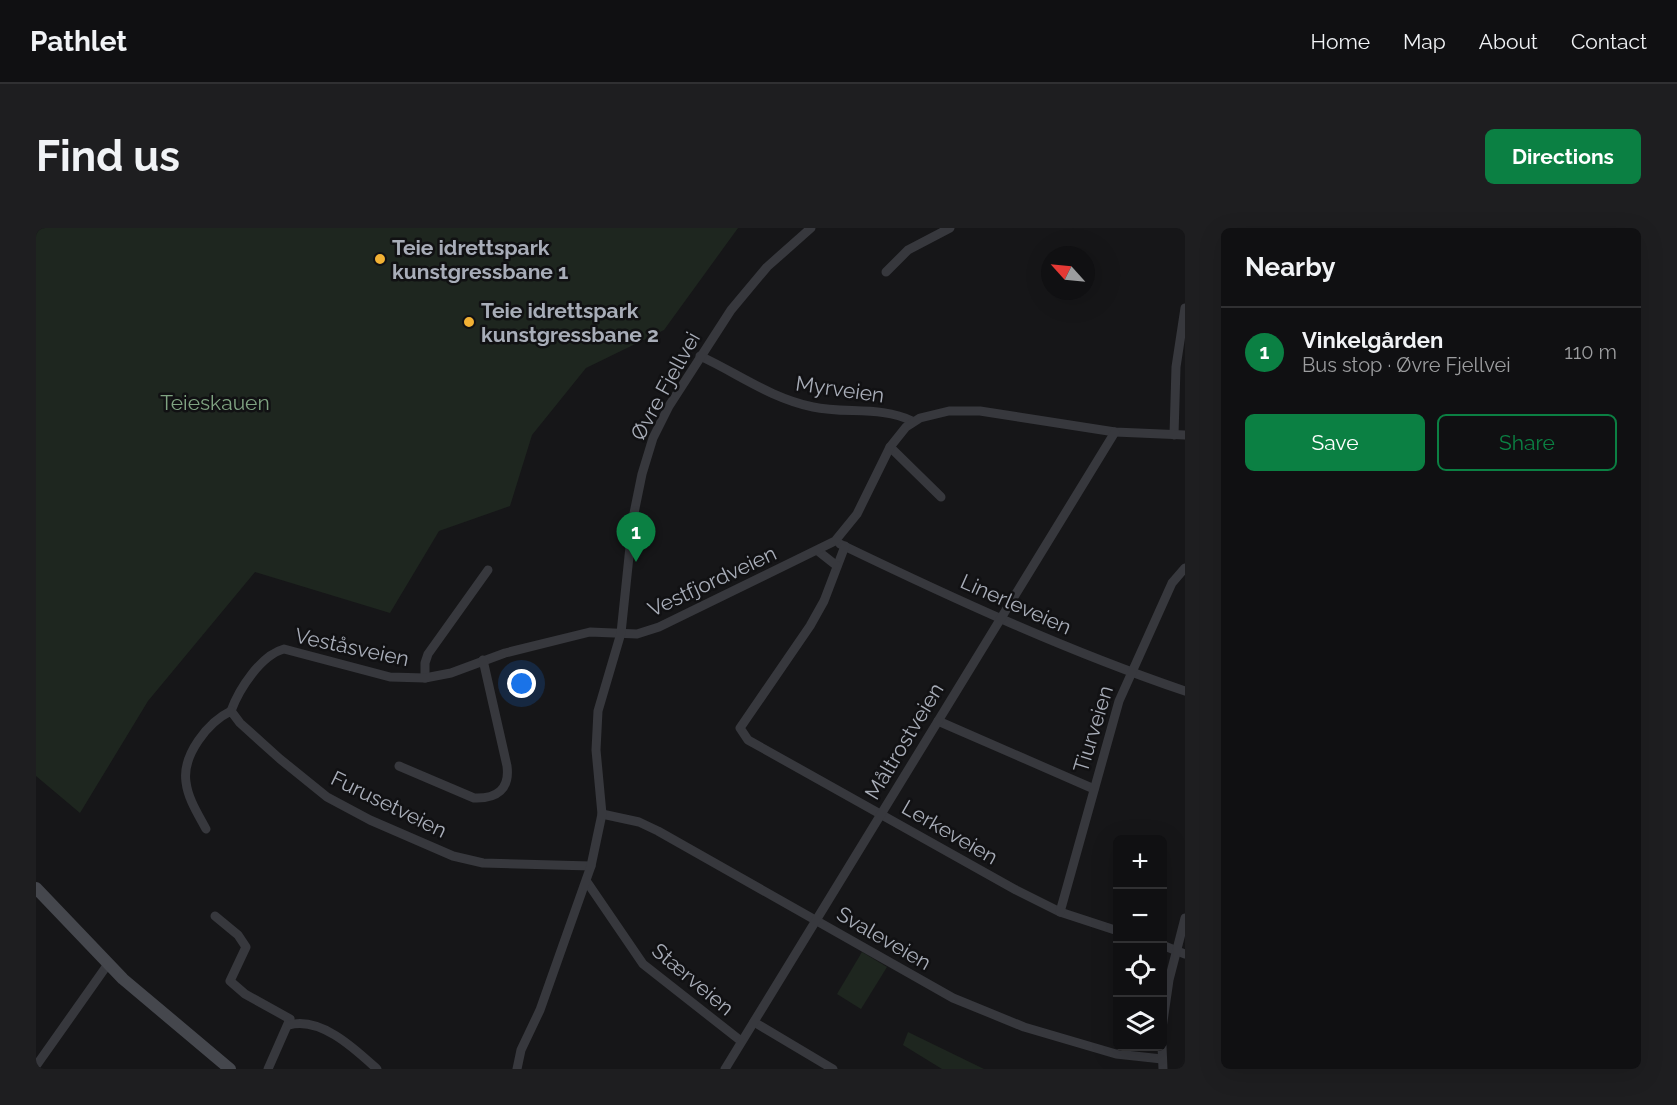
<!DOCTYPE html>
<html lang="en">
<head>
<meta charset="utf-8">
<style>
	body { margin:0; font-family:Raleway,sans-serif; background:#1e1e20; color:#f1f3f6 }
	.controls { position:absolute; right:18px; bottom:18px; display:grid; overflow:hidden; border-radius:9px; box-shadow:0 6px 24px #0002 }
	.controls button { width:54px; height:54px; display:grid; place-items:center; padding:0; border:0; border-bottom:2px solid #303032; background:#101012; color:#f1f3f6; font:30px sans-serif }
	.compass { position:absolute; left:1005px; top:18px; width:54px; height:54px; border-radius:50%; background:#101012; box-shadow:0 6px 24px #0002; rotate:297deg }
	.you { position:absolute; left:486px; top:456px; width:21px; height:21px; margin:-15px; border:4px solid #fff; border-radius:50%; background:#1a73e8; box-shadow:0 0 0 9px #1a73e833 }
	.badge { display:grid; place-items:center; width:39px; height:39px; border-radius:50%; background:#0b8043; color:#fff; font-size:20px; font-weight:700 }
	.pin { position:absolute; translate:-50% -50px; filter:drop-shadow(0 2px 3px #0008) }
	.pin::after { content:''; position:absolute; top:32px; width:21px; height:18px; background:inherit; clip-path:polygon(0 0,100% 0,50% 100%) }
	.list { margin:0; padding:0; list-style:none }
	h2 { display:flex; justify-content:space-between; align-items:center; height:78px; margin:0; padding:0 24px; font-size:26px }
	h2 small { font-size:20px; font-weight:400; color:#9c9d9f }
	.list li { display:grid; grid-template-columns:39px 1fr auto; gap:18px; align-items:center; box-sizing:border-box; height:90px; padding:0 24px; border-top:2px solid #303032 }
	.list b { display:block; font-size:22px; white-space:nowrap }
	.list p { margin:0; font-size:20px; white-space:nowrap; color:#9c9d9f }
	.list em { font-size:20px; font-style:normal; color:#9c9d9f }
	.actions { display:flex; gap:12px; padding:18px 24px }
	.actions a { flex:1; padding:14px 0; border:2px solid #0b8043; border-radius:9px; text-align:center; font-size:21px; color:#0b8043 }
	.actions .main { background:#0b8043; color:#fff }
	.icon { flex:none; width:33px; height:33px; fill:none; stroke:currentColor; stroke-width:2; stroke-linecap:round; stroke-linejoin:round }
	.map { position:relative; flex:none; width:1149px; height:841px; overflow:hidden; border-radius:9px }
	header { display:flex; align-items:center; gap:36px; box-sizing:border-box; height:84px; padding:0 30px; background:#101012; border-bottom:2px solid #303032 }
	header strong { font-size:28px }
	nav { display:flex; gap:33px; margin-inline-start:auto; font-size:21px }
	.intro { display:flex; align-items:center; justify-content:space-between; box-sizing:border-box; height:144px; padding:0 36px }
	h1 { margin:0; font-size:42px }
	.button { padding:15px 27px; border-radius:9px; background:#0b8043; color:#fff; font-size:21px; font-weight:700 }
	main { display:flex; gap:36px; padding:0 36px }
	aside { flex:1; background:#101012; border-radius:9px; box-shadow:0 6px 24px #0002 }
	.map>svg:first-child { display:block }
</style>
</head>
<body>
<header>
<strong>Pathlet</strong>
<nav><a>Home</a><a>Map</a><a>About</a><a>Contact</a></nav>
</header>
<div class="intro"><h1>Find us</h1><a class="button">Directions</a></div>
<main>
<div class="map">
<svg width="1149" height="841" viewBox="0 0 1149 841">
	<rect width="100%" height="100%" fill="#161618"/>
	<!-- green -->
	<g fill="#1e261f">
		<polygon points="0,0 702,0 628,102 550,140 496,207 474,278 403,303 354,385 219,344 112,473 44,585 0,548"/>
		<polygon points="826,724 851,739 825,781 801,766"/>
		<polygon points="872,804 948,841 906,841 867,817"/>
	</g>
	<g fill="none" stroke-linecap="round" stroke-linejoin="round">
		<!-- street -->
		<g stroke="#37383d" stroke-width="9">
			<polyline points="850,44 872,22 914,0"/>
			<path d="M664 128C703 146 734 170 777 179 809 186 846 178 876 193"/>
			<polyline points="1138,207 1140,139 1149,80"/>
			<polyline points="854,219 905,269"/>
			<path d="M804 316C916 370 1031 423 1149 463"/>
			<polyline points="809,318 788,373 774,398 704,500 712,512 980,662 1024,684 1082,703"/>
			<polyline points="782,323 801,338"/>
			<polyline points="389,450 389,435 392,426 452,342"/>
			<path d="M195 483C203 461 225 427 248 421L354 449 389 450 415 445 469 425 554 404 601 406 623 399 799 313 821 286 854 219 870 199 884 190 913 183H944L1079 204 1149 207"/>
			<polyline points="902,493 1058,561"/>
			<path d="M363 538 438 570C461 571 474 561 471 538L447 432"/>
			<polyline points="566,586 603,594 622,603 917,770 988,799 1080,826 1126,831"/>
			<path d="M170 601C162 586 152 571 150 554 146 527 172 494 195 483L204 495 244 531 291 569 334 592 417 628 447 635 555 638"/>
			<polyline points="551,654 607,736 705,813"/>
			<polyline points="1024,684 1083,473 1136,355 1149,340"/>
			<polyline points="179,688 202,707 210,719 194,753 209,766 254,791 232,841"/>
			<polyline points="1126,717 1149,726"/>
			<polyline points="718,794 797,841"/>
			<path d="M253 797C285 788 320 822 341 841"/>
			<polyline points="1126,800 1133,752 1149,690"/>
			<polyline points="1126,818 1127,841"/>
			<polyline points="0,838 72,736"/>
			<polyline points="481,841 485,822 504,782 555,638 566,586 560,522 562,483 585,405 597,290 606,246 617,210 633,178 695,82 731,39 775,0"/>
			<polyline points="689,841 1079,204"/>
		</g>
		<!-- secondary -->
		<polyline stroke="#45474d" stroke-width="12" points="0,660 87,751 194,841"/>
	</g>
	<!-- markers -->
	<g fill="#f2b134" stroke="#111113" stroke-width="2">
		<circle cx="344" cy="31" r="6"/>
		<circle cx="433" cy="94" r="6"/>
	</g>
	<g text-anchor="middle" dominant-baseline="central" stroke-width="5" stroke-linejoin="round" paint-order="stroke">
		<!-- poi labels -->
		<g font-size="21" font-weight="bold" fill="#a8adb8" stroke="#111113" text-anchor="start">
			<text x="356" y="19">Teie idrettspark<tspan x="356" dy="24">kunstgressbane 1</tspan></text>
			<text x="445" y="82">Teie idrettspark<tspan x="445" dy="24">kunstgressbane 2</tspan></text>
		</g>
		<!-- street labels -->
		<g font-size="21" fill="#a8adb8" stroke="#111113">
			<text transform="translate(629 158) rotate(-61)">Øvre Fjellvei</text>
			<text transform="translate(804 161) rotate(8)">Myrveien</text>
			<text transform="translate(676 353) rotate(-25)">Vestfjordveien</text>
			<text transform="translate(980 376) rotate(24)">Linerleveien</text>
			<text transform="translate(316 419) rotate(12)">Veståsveien</text>
			<text transform="translate(1057 501) rotate(-73)">Tiurveien</text>
			<text transform="translate(868 513) rotate(-59)">Måltrostveien</text>
			<text transform="translate(353 576) rotate(26)">Furusetveien</text>
			<text transform="translate(914 604) rotate(30)">Lerkeveien</text>
			<text transform="translate(848 710) rotate(30)">Svaleveien</text>
			<text transform="translate(657 751) rotate(40)">Stærveien</text>
		</g>
		<!-- park labels -->
		<g font-size="21" fill="#7fa381" stroke="#111113">
			<text x="179" y="174">Teieskauen</text>
		</g>
	</g>
</svg>
<div class="controls">
<button>+</button>
<button>−</button>
<button><svg class="icon" aria-label="locate" viewBox="0 0 24 24"><circle cx="12" cy="12" r="6"/><path d="M12 2v4M12 18v4M2 12h4M18 12h4"/></svg></button>
<button><svg class="icon" aria-label="layers" viewBox="0 0 24 24"><path d="M12 4l9 5-9 5-9-5zM3 14l9 5 9-5"/></svg></button>
</div>
<svg class="compass" viewBox="-18 -18 36 36"><path d="M0-13l5 13h-10z" fill="#e53935"/><path d="M0 13l5-13h-10z" fill="#9c9d9f"/></svg>
<div class="you"></div>
<div class="pin badge" style="left:600px;top:334px">1</div>
</div>
<aside>
<h2>Nearby<small></small></h2>
<ul class="list">
<li><span class="badge">1</span><div><b>Vinkelgården</b><p>Bus stop · Øvre Fjellvei</p></div><em>110 m</em></li>
</ul>
<div class="actions"><a class="main">Save</a><a>Share</a></div>
</aside>
</main>
</body>
</html>
